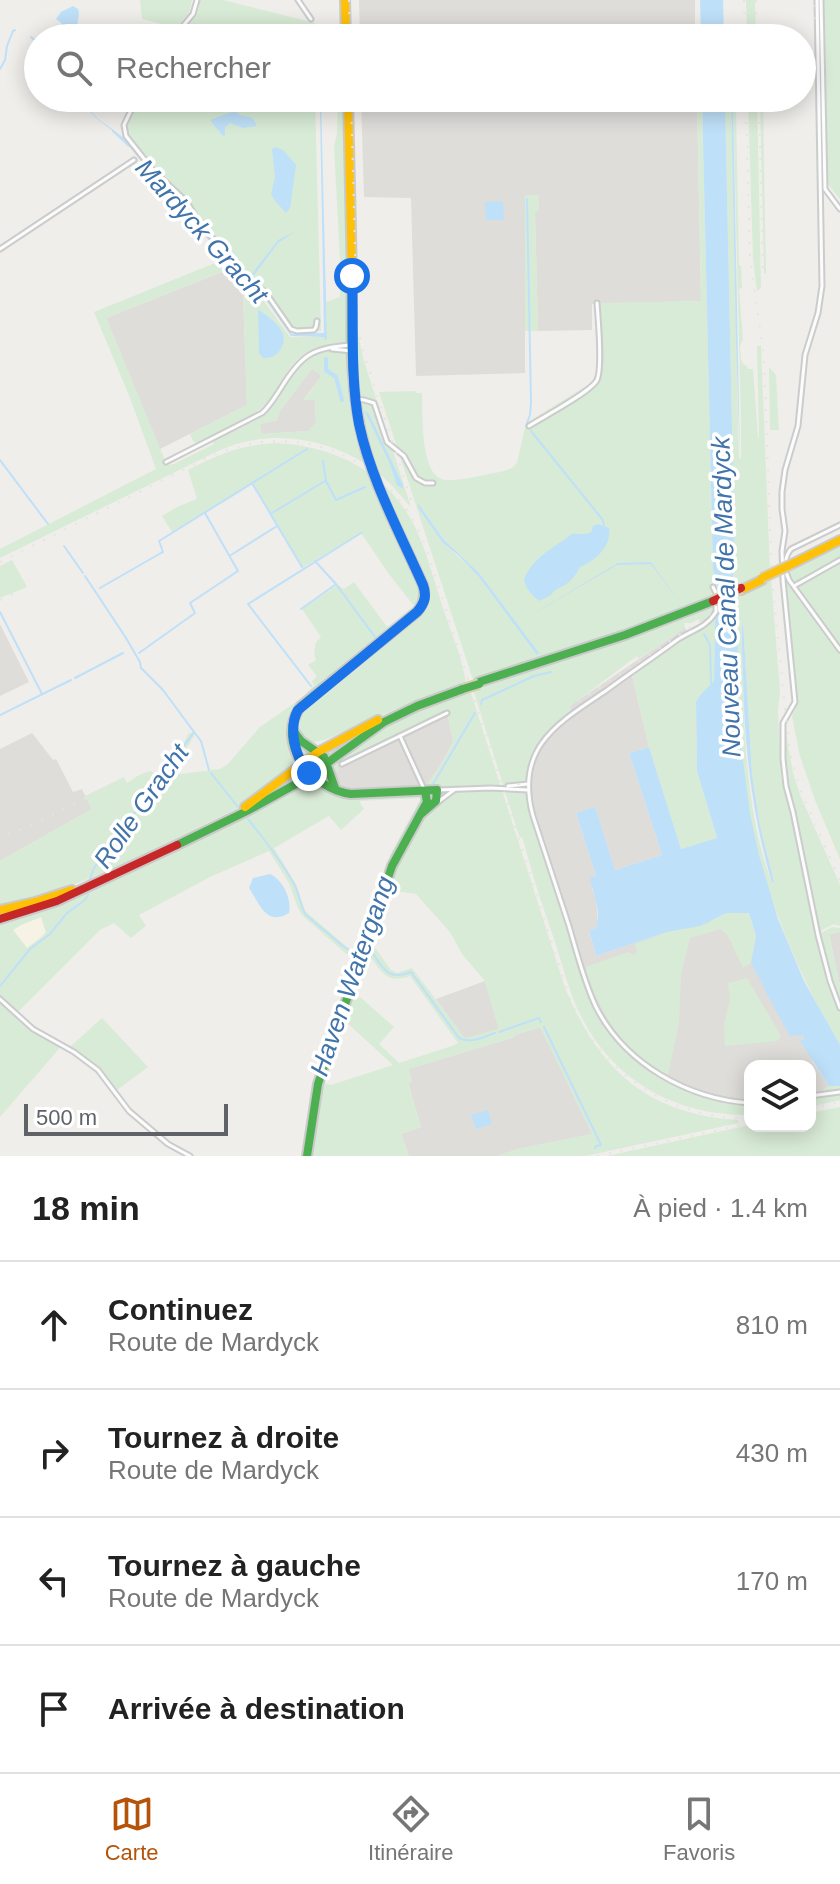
<!DOCTYPE html>
<html lang="fr">
<head>
<meta charset="utf-8">
<style>
	body { margin:0; font-family:Helvetica,sans-serif; background:#f2f2f2; color:#222 }
	.controls { position:absolute; right:24px; bottom:24px; display:grid; overflow:hidden; border-radius:16px; box-shadow:0 4px 20px #0003 }
	.controls button { width:72px; height:72px; display:grid; place-items:center; padding:0; border:0; border-bottom:2px solid #e0e0e0; background:#fff; color:#222; font:40px sans-serif }
	.scale { position:absolute; left:24px; bottom:20px; width:204px; box-sizing:border-box; padding-left:8px; border:4px solid #5f6368; border-top:0; font-size:22px; line-height:28px; white-space:nowrap; color:#5f6368; -webkit-text-stroke:6px #fff; paint-order:stroke }
	.stop { position:absolute; width:24px; height:24px; margin:-18px; border:6px solid #1a73e8; border-radius:50%; background:#fff }
	.stop.end { background:#1a73e8; border-color:#fff; box-shadow:0 2px 8px #0008 }
	.list { margin:0; padding:0; list-style:none }
	h2 { display:flex; justify-content:space-between; align-items:center; height:104px; margin:0; padding:0 32px; font-size:34px }
	h2 small { font-size:26px; font-weight:400; color:#767676 }
	.list li { display:grid; grid-template-columns:52px 1fr auto; gap:24px; align-items:center; box-sizing:border-box; height:128px; padding:0 32px; border-top:2px solid #e0e0e0 }
	.list b { display:block; font-size:30px; white-space:nowrap }
	.list p { margin:0; font-size:26px; white-space:nowrap; color:#767676 }
	.list em { font-size:26px; font-style:normal; color:#767676 }
	.icon { flex:none; width:44px; height:44px; fill:none; stroke:currentColor; stroke-width:2; stroke-linecap:round; stroke-linejoin:round }
	.map { position:relative; flex:none; width:840px; height:1156px; overflow:hidden }
	.search { position:absolute; background:#fff; box-shadow:0 4px 20px #0003; left:24px; right:24px; top:24px; height:88px; display:flex; align-items:center; gap:20px; box-sizing:border-box; padding:0 28px; border-radius:44px; color:#767676; font-size:30px }
	.sheet { height:616px; background:#fff }
	nav { display:flex; justify-content:space-around; align-items:center; box-sizing:border-box; height:112px; border-top:2px solid #e0e0e0; background:#fff; font-size:22px; color:#767676 }
	nav a { display:grid; justify-items:center; gap:4px }
	nav .on { color:#b45309 }
	.map>svg:first-child { display:block }
</style>
</head>
<body>
<div class="map">
<svg width="840" height="1156" viewBox="0 0 840 1156">
	<rect width="100%" height="100%" fill="#efeeea"/>
	<!-- commercial -->
	<polygon fill="#f7f3e4" points="41,917 46,932 27,948 13,930 21,925"/>
	<!-- industrial -->
	<g fill="#dfddda">
		<polygon points="359,0 695,0 695,38 360,38"/>
		<polygon points="361,98 697,98 701,301 592,304 592,330 538,331 535,212 539,196 525,195 525,373 416,376 411,198 364,197"/>
		<polygon points="222,272 243,291 247,405 160,449 106,318"/>
		<polygon points="312,368 320,374 320,378 304,399 315,400 316,422 309,431 261,434 260,424 277,420 280,411"/>
		<polygon points="0,624 29,682 0,696"/>
		<polygon points="685,628 689,634 632,675 649,747 629,753 662,855 615,870 595,808 576,813 596,876 592,889 596,899 598,923 596,928 589,932 596,956 667,932 737,914 766,982 804,1038 801,1040 810,1047 812,1061 829,1086 823,1090 823,1096 810,1098 810,1066 750,1066 750,1104 732,1103 711,1098 680,1086 654,1073 624,1048 600,1017 587,989 531,813 527,796 527,780 530,762 538,743 547,731 571,712 568,707"/>
		<polygon points="447,711 453,742 440,766 428,783 418,788 346,792 337,786 333,780 333,772 338,770 336,765"/>
		<polygon points="32,733 53,760 56,759 73,792 82,789 92,809 0,861 0,749"/>
		<polygon points="840,932 840,986 829,934"/>
		<polygon points="485,981 499,1029 465,1039 436,999"/>
		<polygon points="541,1027 593,1134 518,1149 498,1156 409,1156 401,1134 421,1127 408,1083 408,1069 512,1038 517,1034"/>
	</g>
	<!-- green -->
	<g fill="#d8ebd6" fill-rule="evenodd">
		<polygon points="140,0 192,0 189,13 177,28 142,19"/>
		<polygon points="200,0 223,0 315,23 315,38 176,38 197,15"/>
		<polygon points="746,0 755,0 756,38 747,38"/>
		<polygon points="823,0 840,0 840,199 824,179"/>
		<path d="M139 98H315L321 331 292 328 263 289 247 274 205 230 187 199 132 142C121 125 132 115 139 98Z"/>
		<path d="M338 98H350L355 319 363 358 411 507C400 495 389 481 376 471 331 438 270 427 218 451L0 558V549L156 469 130 398 94 312 220 261 263 300 290 337H325V339H327L326 302 340 297 341 278 334 147 337 133ZM222 272 243 291 247 405 190 434 193 441 198 443C218 433 241 424 259 410 284 390 287 352 324 346V351C289 361 291 388 269 410 255 424 231 432 213 441L214 444 174 464 167 465 106 318ZM312 369 320 374V378L304 400H315L316 422 309 431 262 434 260 424 277 420 280 411Z"/>
		<path d="M697 98H702L713 570 717 582V594C639 631 555 654 473 680L379 392 415 391 416 393H422C423 412 419 478 446 480 462 481 488 474 504 471L512 468 517 463 526 423 593 382 598 368 596 303 701 301ZM419 505 444 540 479 573 538 653 537 654 476 573 443 543Z"/>
		<polygon points="725,98 731,98 739,458 741,458 741,421 733,98 735,98 736,108 739,265 741,266 742,288 739,289 743,339 740,347 741,360 743,364 747,366 748,369 753,369 758,438 759,437 757,346 761,346 770,570 732,587 735,567"/>
		<polygon points="748,98 757,98 761,288 757,291 753,259"/>
		<polygon points="760,98 763,98 766,274 764,273"/>
		<polygon points="525,195 539,195 539,211 535,212 538,331 525,331"/>
		<polygon points="769,367 776,375 779,430 770,430"/>
		<path d="M276 443C336 446 389 473 416 529 427 553 434 580 442 605 450 630 462 657 466 683L426 696 327 739 310 743 313 752 254 799 236 809C159 846 83 889 0 907V861L92 809 85 796 124 777 127 783 139 775 150 771 159 775 181 748 189 733 195 734 185 751 166 776 220 769 227 765 260 727 303 697 314 685 312 681 317 676 308 665 316 660 314 653 316 642 321 637 302 609 338 585 344 589 354 582 387 627 414 606 389 574 361 533 302 568 253 483 172 532 162 516 177 507 197 499 188 470C219 454 241 445 276 443Z"/>
		<polygon points="840,543 840,859 815,800 800,756 792,716 797,705 785,577 790,574 790,572"/>
		<polygon points="12,560 27,587 0,598 0,566"/>
		<path d="M771 579 780 690 778 711 781 779 787 781 785 746 786 734 793 773 800 795 840 885V926L834 924 820 931 821 933 832 927 840 928V932L829 935 840 986V1045C788 958 753 865 742 763 737 717 738 669 737 622L733 611 732 598ZM743 621 752 774 760 826 774 882 772 883C748 821 744 742 743 676 743 658 740 638 743 621Z"/>
		<path d="M718 604 715 621 714 682 701 694 696 702 697 771 717 838 681 849 649 747 632 674 689 634 699 631 705 628 699 619 691 623H684L685 628 638 659 637 656 569 707 572 712C539 738 526 752 527 796L587 989C594 1004 601 1019 611 1032 642 1075 698 1100 750 1104V1115C679 1116 617 1084 583 1020 570 996 564 970 556 945 544 910 532 875 523 839L519 836 473 689 635 636Z"/>
		<path d="M470 690 565 988C599 1070 647 1114 738 1120L739 1123 585 1156H498L518 1149 592 1134 540 1027 517 1034 512 1038 409 1069 412 1082 408 1084 421 1127 401 1134 409 1156H302L311 1090 355 959 344 952 302 915 298 908 289 883 269 851 210 877 139 915 146 926 131 938 114 923 100 930 17 1013 37 1029 64 1043 0 1117V923L40 912 304 783 382 726 422 707ZM447 711 453 742 440 766 428 783 418 788 346 792C338 787 332 782 333 772L339 770 336 765ZM421 798 391 853 357 953 347 947 305 911 296 884 274 848 329 816 341 830 364 809 359 801ZM387 890 416 894 450 932 462 954 485 981 499 1029 465 1038 412 968 397 973 391 970 371 942ZM41 917 46 932 42 937 27 948 13 930 21 925ZM368 954C381 970 386 985 410 976L458 1043 452 1046 399 1063 379 1044 394 1027 360 997 350 998ZM344 1020 393 1065 331 1085 326 1084 324 1081Z"/>
		<path d="M373 725C339 751 296 790 255 802L322 753Z"/>
		<path d="M727 913H749L756 936 751 963 743 968 728 936 721 929 690 938 681 975 679 1023 668 1075C625 1056 600 1013 586 971V967L628 952 634 955 637 952 635 944 667 932 708 923Z"/>
		<polygon points="747,978 781,1036 777,1041 725,1046 724,1024 730,999 728,983"/>
		<polygon points="102,1018 148,1067 117,1090 99,1068 70,1047"/>
		<polygon points="829,1086 840,1086 840,1100 810,1107 810,1098 823,1096 823,1090"/>
		<polygon points="840,1107 840,1156 607,1156 750,1125 810,1126 810,1113"/>
	</g>
	<!-- water -->
	<g fill="#bfe0f9">
		<polygon points="700,0 723,0 724,38 701,38"/>
		<polygon points="73,6 78,9 79,13 77,27 85,38 69,38 68,35 64,34 61,23 56,19 61,12"/>
		<polygon points="78,98 97,118 124,138 149,168 186,204 198,228 218,246 236,269 247,280 278,240 296,231 278,243 249,282 271,303 292,334 324,333 320,111 312,106 308,98 319,110 321,98 327,339 325,340 324,337 291,336 266,300 237,273 215,246 197,229 187,207 148,170 124,140 95,117"/>
		<path d="M702 98H725L735 567 732 581V606L737 622 741 745 750 814 759 855 778 919 804 981 840 1045V1086H829L800 1041 804 1038 802 1035 790 1036 762 985 764 983H762L751 963 756 936 749 913H727L700 926 667 932 596 956 589 931 596 928C602 911 593 895 590 878L596 876 576 813 595 807 615 870 662 855 629 753 649 747 681 849 717 838 697 771 696 702 701 694 714 681 715 621 718 610 717 582 713 570Z"/>
		<polygon points="731,98 733,98 733,103 740,461 736,341"/>
		<polygon points="234,111 242,116 251,117 256,123 256,126 243,128 230,123 225,127 225,135 223,136 210,120"/>
		<polygon points="276,147 283,150 296,165 290,208 286,213 276,202 271,194 275,177 272,149"/>
		<polygon points="503,201 504,220 486,220 485,202"/>
		<path d="M258 309C269 318 293 331 280 350 275 357 271 358 263 358L259 353Z"/>
		<polygon points="364,410 369,414 403,485 403,489 397,485 389,462"/>
		<polygon points="417,502 444,540 479,573 539,653 537,655 479,577 460,557 443,543 419,509"/>
		<path d="M598 524 609 528C612 546 595 561 580 567 577 574 571 581 565 585 558 589 555 589 551 595L539 601C531 594 526 589 524 580 532 557 554 548 572 534 579 533 584 536 591 532L593 526Z"/>
		<polygon points="651,562 678,600 651,564 617,565 521,621 618,563"/>
		<path d="M743 621 752 774 760 826 774 882 772 883C752 815 744 746 743 676 743 658 740 637 743 621Z"/>
		<path d="M270 874C283 880 292 899 289 913 266 927 260 904 249 888L253 878Z"/>
		<polygon points="488,1110 492,1124 476,1129 471,1115"/>
	</g>
	<g fill="none" stroke-linecap="round" stroke-linejoin="round">
		<!-- stream -->
		<g stroke="#bfe0f9" stroke-width="2">
			<polyline points="31,37 38,43"/>
			<polyline points="0,69 5,60 7,46 13,31 15,30"/>
			<polyline points="113,131 129,146"/>
			<polyline points="151,172 160,182"/>
			<polyline points="165,186 175,195"/>
			<polyline points="527,199 531,403 530,415 527,423"/>
			<polyline points="183,203 189,211 197,228"/>
			<polyline points="531,431 602,519 604,525"/>
			<polyline points="0,460 48,524"/>
			<polyline points="323,461 326,481 336,500 365,487"/>
			<polyline points="252,483 302,567"/>
			<polyline points="272,513 325,481"/>
			<polyline points="64,546 83,573"/>
			<polyline points="231,555 277,526"/>
			<polyline points="315,561 336,584 375,637"/>
			<polyline points="85,576 126,638 140,662 141,668 163,690 194,732 94,868 90,879"/>
			<polyline points="100,588 161,553 163,552 159,541 307,449"/>
			<polyline points="301,609 335,585"/>
			<polyline points="0,612 42,694"/>
			<polyline points="704,634 710,645 711,683"/>
			<polyline points="139,653 195,613 190,603 238,571 205,513"/>
			<polyline points="75,678 123,653"/>
			<polyline points="311,686 248,604 361,533"/>
			<polyline points="481,704 482,700 534,676 551,672"/>
			<polyline points="0,715 71,680"/>
			<polyline points="194,732 201,741 209,770"/>
			<polyline points="211,773 238,807"/>
			<polyline points="433,784 475,713"/>
			<path d="M248 819C265 840 281 861 294 884 300 895 300 906 306 915L343 946 359 956"/>
			<polyline points="391,861 421,807"/>
			<polyline points="373,913 385,878"/>
			<path d="M368 947C383 965 384 982 411 972L459 1038C471 1044 483 1037 495 1033"/>
			<polyline points="0,986 30,949 50,934 67,913 85,900 88,895"/>
			<polyline points="544,1027 601,1145 596,1146 595,1148"/>
			<polyline points="499,1032 539,1018 541,1022"/>
			<polyline points="307,1135 313,1089 332,1033"/>
		</g>
		<!-- canal -->
		<polyline stroke="#bfe0f9" stroke-width="4" points="326,359 326,370 336,377 342,400"/>
		<!-- street casing -->
		<g stroke="#cbcccc" stroke-width="7">
			<g id="street">
				<polyline points="298,0 311,19"/>
				<polyline points="817,0 822,286 818,313 805,355 798,426 785,470 782,492 782,509 785,531 782,551 783,580 795,702 783,723 783,759 786,786 793,812 818,935 830,981 840,1008"/>
				<polyline points="821,0 825,189 840,209"/>
				<polyline points="173,38 193,14 197,0"/>
				<polyline points="137,98 124,125 126,136 153,170 187,202 202,228 219,244 240,270 266,293 291,329 297,331 314,330 316,327 317,321"/>
				<polyline points="0,249 134,160"/>
				<polyline points="332,349 352,351"/>
				<polyline points="357,399 364,400 374,403 387,442 404,456 416,478 425,483 433,483"/>
				<path d="M529 426C543 417 591 392 597 380 603 367 598 319 597 303"/>
				<path d="M166 462 262 413C270 406 275 397 281 388 301 355 313 347 352 345"/>
				<path d="M840 525 791 549C784 557 784 570 789 580L840 650"/>
				<polyline points="794,586 840,560"/>
				<path d="M713 587 716 593V612C706 628 692 630 677 640 654 657 630 673 607 690 558 723 514 747 533 816 545 852 557 889 569 926 577 953 584 982 596 1007 625 1064 688 1099 750 1103"/>
				<polyline points="400,736 425,791"/>
				<polyline points="342,764 447,713"/>
				<polyline points="508,786 528,784"/>
				<polyline points="437,790 491,788 528,790"/>
				<polyline points="438,802 454,790"/>
				<polyline points="0,999 33,1029 74,1052 98,1070 129,1111 168,1144 190,1156"/>
				<polyline points="810,1096 840,1092"/>
			</g>
		</g>
		<!-- fast casing -->
		<g stroke="#cacacb" stroke-width="12">
			<g id="fast">
				<path d="M352 276C351 333 349 392 365 448 379 496 403 540 423 585 426 596 424 604 417 612L301 706C274 743 312 789 351 794L437 790 436 801 421 814"/>
				<polyline points="479,682 625,635 713,601"/>
				<polyline points="294,732 301,741 324,757 335,788"/>
				<polyline points="177,845 247,811 305,779 384,722 417,706 463,689"/>
				<polyline points="307,1156 318,1084 392,866 427,802 425,791"/>
			</g>
		</g>
		<!-- slow casing -->
		<g stroke="#cacacb" stroke-width="12">
			<g id="slow">
				<polyline points="345,0 346,38"/>
				<polyline points="348,98 352,278"/>
				<polyline points="792,564 840,540"/>
				<polyline points="741,590 762,580"/>
				<polyline points="245,807 318,752 378,720"/>
				<polyline points="0,910 35,902 72,890"/>
			</g>
		</g>
		<!-- jam casing -->
		<g stroke="#cacacb" stroke-width="12">
			<polyline id="jam" points="0,919 57,901 177,845"/>
		</g>
		<!-- street -->
		<use href="#street" stroke="#fdfcfc" stroke-width="3"/>
		<!-- fast -->
		<use href="#fast" stroke="#4caf50" stroke-width="8"/>
		<!-- slow -->
		<use href="#slow" stroke="#ffc107" stroke-width="8"/>
		<!-- jam -->
		<use href="#jam" stroke="#c62828" stroke-width="8"/>
		<!-- rail -->
		<g stroke="#e4e4e4" stroke-width="2" stroke-dasharray="2 10" stroke-linecap="butt">
			<polyline points="349,0 350,38"/>
			<polyline points="744,0 745,38"/>
			<polyline points="756,0 757,38"/>
			<polyline points="814,19 816,0"/>
			<polyline points="351,98 357,325 363,351 414,509"/>
			<polyline points="746,98 750,257 764,358 772,580 786,718 790,753 800,789 840,881"/>
			<polyline points="759,98 763,278"/>
			<path d="M0 562 207 458C297 416 390 455 426 547L569 996C597 1071 670 1120 750 1118"/>
			<polyline points="0,600 20,590"/>
			<path d="M519 821C518 799 516 774 525 754 537 727 564 713 587 696 628 668 670 642 710 614"/>
			<polyline points="8,834 28,827 123,779"/>
			<polyline points="810,1108 840,1102"/>
			<polyline points="597,1156 742,1125"/>
		</g>
		<!-- fast-bridge casing -->
		<g stroke="#d7ceb8" stroke-width="12" stroke-linecap="butt">
			<polyline id="fast-bridge" points="463,689 479,684"/>
		</g>
		<!-- slow-bridge casing -->
		<g stroke="#d7ceb8" stroke-width="12" stroke-linecap="butt">
			<polyline id="slow-bridge" points="762,578 792,564"/>
		</g>
		<!-- jam-bridge casing -->
		<g stroke="#d7ceb8" stroke-width="12" stroke-linecap="butt">
			<polyline id="jam-bridge" points="713,601 741,588"/>
		</g>
		<!-- fast-bridge -->
		<use href="#fast-bridge" stroke="#4caf50" stroke-width="8"/>
		<!-- slow-bridge -->
		<use href="#slow-bridge" stroke="#ffc107" stroke-width="8"/>
		<!-- jam-bridge -->
		<use href="#jam-bridge" stroke="#c62828" stroke-width="8"/>
	</g>
	<g fill="none" stroke-linecap="round" stroke-linejoin="round">
		<!-- route -->
		<path stroke="#1a73e8" stroke-width="10" d="M309 773C295 758 288 728 298 710L417 612C425 603 427 596 423 585 400 533 371 480 359 424 350 376 354 325 352 276"/>
	</g>
	<g text-anchor="middle" dominant-baseline="central" stroke-width="7" stroke-linejoin="round" paint-order="stroke">
		<!-- water labels -->
		<g font-size="26" font-style="italic" fill="#4174aa" stroke="#fff">
			<text transform="translate(202 231) rotate(48)">Mardyck Gracht</text>
			<text transform="translate(726 597) rotate(-92)">Nouveau Canal de Mardyck</text>
			<text transform="translate(141 806) rotate(-55)">Rolle Gracht</text>
			<text transform="translate(352 976) rotate(-71)">Haven Watergang</text>
		</g>
	</g>
</svg>
<div class="controls">
<button><svg class="icon" aria-label="layers" viewBox="0 0 24 24"><path d="M12 4l9 5-9 5-9-5zM3 14l9 5 9-5"/></svg></button>
</div>
<div class="scale">500 m</div>
<div class="stop" style="left:352px;top:276px"></div>
<div class="stop end" style="left:309px;top:773px"></div>
<div class="search"><svg class="icon" aria-label="search" viewBox="0 0 24 24"><circle cx="10" cy="10" r="6"/><path d="M15 15l6 6"/></svg>Rechercher</div>
</div>
<section class="sheet">
<h2>18 min<small>À pied · 1.4 km</small></h2>
<ul class="list">
<li><svg class="icon" aria-label="ahead" viewBox="0 0 24 24"><path d="M12 20V5M6 11l6-6 6 6"/></svg><div><b>Continuez</b><p>Route de Mardyck</p></div><em>810 m</em></li>
<li><svg class="icon" aria-label="right" viewBox="0 0 24 24"><path d="M7 20v-9h11M14 6l5 5-5 5"/></svg><div><b>Tournez à droite</b><p>Route de Mardyck</p></div><em>430 m</em></li>
<li><svg class="icon" aria-label="left" viewBox="0 0 24 24"><path d="M17 20v-9H6M10 6l-5 5 5 5"/></svg><div><b>Tournez à gauche</b><p>Route de Mardyck</p></div><em>170 m</em></li>
<li><svg class="icon" aria-label="arrive" viewBox="0 0 24 24"><path d="M6 21V4h12l-3 4 3 4H6"/></svg><div><b>Arrivée à destination</b></div></li>
</ul>
</section>
<nav>
<a class="on"><svg class="icon" aria-label="map" viewBox="0 0 24 24"><path d="M3 6l6-2 6 2 6-2v14l-6 2-6-2-6 2zM9 4v14M15 6v14"/></svg>Carte</a>
<a><svg class="icon" aria-label="directions" viewBox="0 0 24 24"><path d="M12 3l9 9-9 9-9-9zM9 14v-3h6M13 9l2 2-2 2"/></svg>Itinéraire</a>
<a><svg class="icon" aria-label="saved" viewBox="0 0 24 24"><path d="M7 4h10v16l-5-4-5 4z"/></svg>Favoris</a>
</nav>
</body>
</html>
